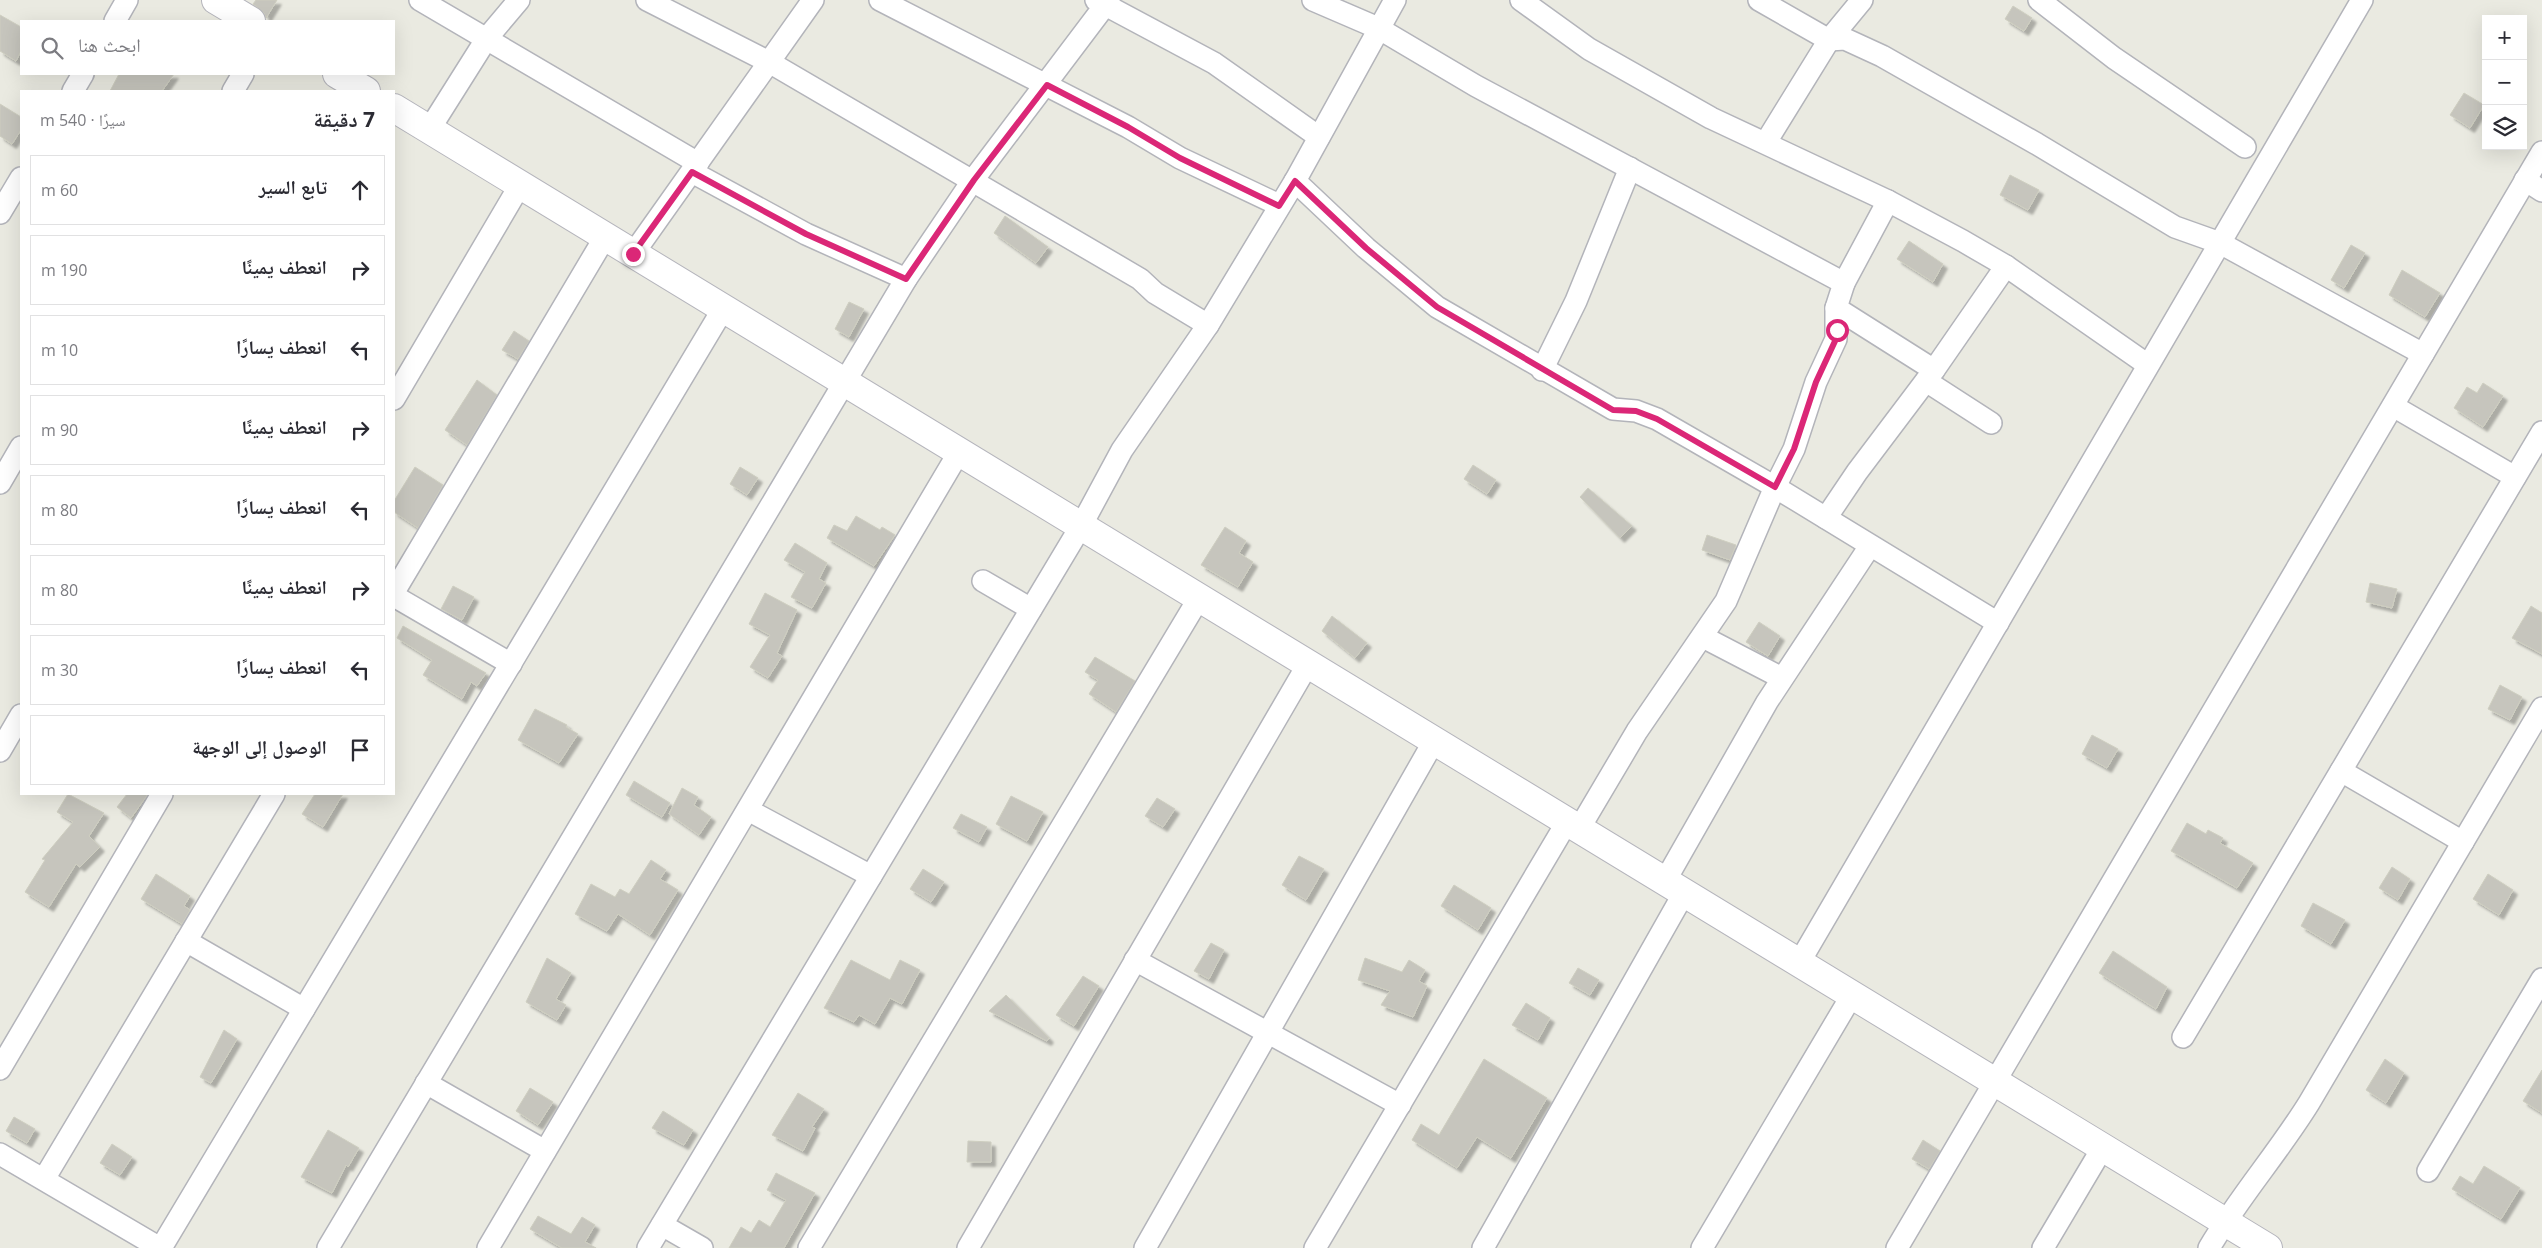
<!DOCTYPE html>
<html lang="ar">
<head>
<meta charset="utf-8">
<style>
	body { margin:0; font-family:"Open Sans","Noto Naskh Arabic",sans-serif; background:#f7f7f7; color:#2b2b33; direction:rtl }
	.controls { position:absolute; right:15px; top:15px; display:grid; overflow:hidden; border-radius:0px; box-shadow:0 5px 20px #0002 }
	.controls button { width:45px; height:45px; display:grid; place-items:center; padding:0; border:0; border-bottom:1px solid #e1e1e2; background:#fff; color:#2b2b33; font:25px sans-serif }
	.stop { position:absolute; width:15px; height:15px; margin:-11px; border:4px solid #db2777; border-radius:50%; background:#fff }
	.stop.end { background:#db2777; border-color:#fff; box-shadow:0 1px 5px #0008 }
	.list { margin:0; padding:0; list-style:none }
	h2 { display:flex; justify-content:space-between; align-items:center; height:65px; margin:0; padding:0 20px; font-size:21px }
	h2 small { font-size:16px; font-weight:400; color:#7c7c81 }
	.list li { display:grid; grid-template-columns:32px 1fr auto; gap:15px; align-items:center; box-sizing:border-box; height:70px; margin:0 10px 10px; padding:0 10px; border:1px solid #e1e1e2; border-radius:0px }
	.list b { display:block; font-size:19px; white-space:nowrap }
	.list em { font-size:16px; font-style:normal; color:#7c7c81 }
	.icon { flex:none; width:28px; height:28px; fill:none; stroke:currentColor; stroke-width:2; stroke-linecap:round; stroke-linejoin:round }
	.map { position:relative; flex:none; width:2542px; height:1248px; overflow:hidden; direction:ltr }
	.search { position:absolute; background:#fff; box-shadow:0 5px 20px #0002; left:20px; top:20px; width:375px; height:55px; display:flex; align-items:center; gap:12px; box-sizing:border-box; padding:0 18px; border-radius:0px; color:#7c7c81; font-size:19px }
	.panel { position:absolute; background:#fff; box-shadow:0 5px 20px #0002; left:20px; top:90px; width:375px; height:705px; border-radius:0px; direction:rtl }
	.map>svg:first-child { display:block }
</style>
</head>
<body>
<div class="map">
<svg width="2542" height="1248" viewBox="0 0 2542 1248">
	<defs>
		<filter id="shadow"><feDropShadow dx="4.5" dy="4.5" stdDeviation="1" flood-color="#0004"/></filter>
	</defs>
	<rect width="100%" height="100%" fill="#eaeae1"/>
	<!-- building -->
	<g fill="#c6c5bd" stroke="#cecec0" filter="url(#shadow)">
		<polygon points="256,0 277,0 266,18 264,13 253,4"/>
		<polygon points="2013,6 2032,18 2024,31 2005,19"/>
		<polygon points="0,15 21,27 21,51 16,61 0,51"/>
		<polygon points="119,74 174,74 162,91 110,91"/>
		<polygon points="2464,93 2484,105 2470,128 2450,115"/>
		<polygon points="0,104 21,117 21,130 12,144 0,136"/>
		<polygon points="2010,175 2039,190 2028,210 2000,195"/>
		<polygon points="1005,216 1048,247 1036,263 994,233"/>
		<polygon points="1909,241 1943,264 1933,282 1897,259"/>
		<polygon points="2351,245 2365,253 2344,288 2331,280"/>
		<polygon points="2402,270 2440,293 2425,317 2389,295"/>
		<polygon points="849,302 864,309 849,337 835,329"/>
		<polygon points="514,331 529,341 518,359 502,350"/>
		<polygon points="477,380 497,395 467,445 445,430"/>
		<polygon points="2483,383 2503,396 2483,427 2454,408 2467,387 2477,393"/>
		<polygon points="1473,465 1496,480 1487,494 1464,479"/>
		<polygon points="415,467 443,485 418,528 394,512 394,501"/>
		<polygon points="740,467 758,478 747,495 730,484"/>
		<polygon points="1588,488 1632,526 1620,538 1580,497"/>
		<polygon points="856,516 880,530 882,527 895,535 874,566 827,538 834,525 847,531"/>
		<polygon points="1225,527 1246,541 1239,553 1253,562 1238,587 1201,565"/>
		<polygon points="1707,535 1736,545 1730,560 1702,550"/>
		<polygon points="795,543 827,563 819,579 826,583 812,608 791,597 805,572 784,560"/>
		<polygon points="2370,583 2397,589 2392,608 2366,602"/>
		<polygon points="453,586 474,597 462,620 441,609"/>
		<polygon points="765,593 797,610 777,653 782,656 768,678 750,667 770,635 749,624"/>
		<polygon points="2531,606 2542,613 2542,654 2512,638"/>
		<polygon points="1332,616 1367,643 1355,658 1322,631"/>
		<polygon points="1759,622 1780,636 1768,656 1746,642"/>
		<polygon points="403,626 486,673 477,686 471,682 462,699 423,675 432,660 397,638"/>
		<polygon points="1095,657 1135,681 1116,712 1089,694 1098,680 1085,672"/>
		<polygon points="2500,685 2522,697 2510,720 2488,709"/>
		<polygon points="535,709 567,725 566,727 578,734 559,763 518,740"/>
		<polygon points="2092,735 2118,749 2107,768 2082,754"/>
		<polygon points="634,781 670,803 662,817 626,795"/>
		<polygon points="682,788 698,797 694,805 711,817 699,835 669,814"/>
		<polygon points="68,794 104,813 89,836 100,847 80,867 76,864 49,907 25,892 45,860 42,859 73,822 57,812"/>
		<polygon points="127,794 148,794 131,818 117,807"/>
		<polygon points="315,794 343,794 323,827 302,814"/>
		<polygon points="1011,796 1043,812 1027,841 996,824"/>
		<polygon points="1157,798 1175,809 1163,827 1145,816"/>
		<polygon points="961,814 987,827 979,842 953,828"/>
		<polygon points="2187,823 2206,834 2208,830 2223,838 2220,843 2253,863 2237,888 2171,851"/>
		<polygon points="1299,856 1324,869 1306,900 1282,885"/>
		<polygon points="651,860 666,870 660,879 678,890 650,935 618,914 607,931 575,914 591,884 615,897 620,889 629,894"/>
		<polygon points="2392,867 2410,879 2398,900 2379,888"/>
		<polygon points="923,869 944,882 931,902 910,889"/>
		<polygon points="156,874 190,896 184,906 190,910 182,924 141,899"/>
		<polygon points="2488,874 2513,890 2499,915 2473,899"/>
		<polygon points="1454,885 1491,908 1478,930 1441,906"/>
		<polygon points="2313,903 2345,920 2331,944 2301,926"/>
		<polygon points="1211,943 1224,950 1209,979 1194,971"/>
		<polygon points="2113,951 2167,987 2156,1009 2099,973"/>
		<polygon points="547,958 571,973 556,999 566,1005 557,1020 526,1002"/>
		<polygon points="1365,958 1402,972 1409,960 1425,970 1419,981 1427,986 1413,1017 1381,1005 1390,991 1358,980"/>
		<polygon points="851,960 890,980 900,960 920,970 902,1004 890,998 875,1024 859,1015 854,1022 824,1008"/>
		<polygon points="1578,968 1599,980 1590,995 1569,983"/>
		<polygon points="1083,976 1099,986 1074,1026 1056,1015"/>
		<polygon points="1006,995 1049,1038 1047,1041 989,1011"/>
		<polygon points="1526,1003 1550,1018 1538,1040 1512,1025"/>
		<polygon points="224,1030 237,1039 211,1083 200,1077"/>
		<polygon points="1484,1059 1547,1098 1511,1158 1477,1137 1457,1168 1412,1140 1421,1124 1439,1135"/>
		<polygon points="2385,1059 2404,1073 2386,1103 2366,1090"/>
		<polygon points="2542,1070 2542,1113 2523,1101"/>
		<polygon points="530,1088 553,1102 538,1125 516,1111"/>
		<polygon points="798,1093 824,1109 812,1127 815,1128 803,1151 772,1135"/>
		<polygon points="663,1111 693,1130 684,1145 652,1128"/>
		<polygon points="14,1117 35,1129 27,1143 6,1131"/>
		<polygon points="328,1130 359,1148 348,1167 346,1165 332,1193 301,1177"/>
		<polygon points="1923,1140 1940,1151 1929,1169 1912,1159"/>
		<polygon points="968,1141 991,1142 991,1162 967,1162"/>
		<polygon points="112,1144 132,1157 120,1175 100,1163"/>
		<polygon points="2484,1166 2520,1188 2501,1219 2452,1189 2460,1176 2473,1184"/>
		<polygon points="776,1173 815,1193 784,1248 729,1248 741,1227 751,1233 759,1220 770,1227 786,1200 767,1190"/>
		<polygon points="538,1216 571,1234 582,1217 595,1225 585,1242 596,1248 562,1248 530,1229"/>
	</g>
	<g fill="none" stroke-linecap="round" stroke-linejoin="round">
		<!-- street casing -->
		<g stroke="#b3b4ba" stroke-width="24">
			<g id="street">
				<polyline points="420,0 698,163"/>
				<polyline points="647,0 769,62 1140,279 1155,293 1208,325"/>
				<polyline points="880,0 1128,127 1180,158 1279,205"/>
				<polyline points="1096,0 1214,63 1319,137"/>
				<polyline points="1313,0 1378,28 1476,86 1844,283 1836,308 1934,370"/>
				<polyline points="1521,0 1589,49 1711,118 1888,201 1963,241 2006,266 2148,365"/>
				<polyline points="1759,0 1829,40 1845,39 1882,56 2037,144 2175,227 2220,243 2423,354"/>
				<polyline points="2039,0 2114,58 2245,147"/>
				<polyline points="115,21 127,0"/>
				<polyline points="73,91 83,74"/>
				<polyline points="233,91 243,74"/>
				<polyline points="429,130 487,38 519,0"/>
				<polyline points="1766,142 1829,40 1862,0"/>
				<polyline points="692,172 806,234 906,279"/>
				<polyline points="2525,180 2542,191"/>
				<polyline points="1295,181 1366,248 1437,307 1613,409 1636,411 1657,419 1775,487 1998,623"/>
				<polyline points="0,213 21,178"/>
				<polyline points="633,254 813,0"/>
				<polyline points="1844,283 1888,201"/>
				<polyline points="1542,370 1576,301 1630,168"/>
				<polyline points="1926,381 1991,423"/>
				<polyline points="394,399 520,185"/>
				<polyline points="2393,406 2515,477"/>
				<polyline points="0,483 21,447"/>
				<polyline points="1826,518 1857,472 1934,370 2006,266"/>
				<polyline points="983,581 1031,609"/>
				<polyline points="394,592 605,237"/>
				<polyline points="394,596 511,664"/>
				<polyline points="1703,637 1782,678"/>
				<polyline points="0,751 21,715"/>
				<polyline points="2341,771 2463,842"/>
				<polyline points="748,810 871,876"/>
				<polyline points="1579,829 1637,731 1726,601 1775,487 1794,449 1816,382 1836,339 1836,308"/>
				<polyline points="1665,881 1767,702 1870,546"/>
				<polyline points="186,941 304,1009"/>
				<polyline points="1135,960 1400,1105"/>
				<polyline points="1799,963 2362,0"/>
				<polyline points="2183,1037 2542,432"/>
				<polyline points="0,1069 162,794"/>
				<polyline points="426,1083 545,1151"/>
				<polyline points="0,1154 160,1248"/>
				<polyline points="2428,1171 2542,979"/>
				<polyline points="44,1179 274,794"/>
				<polyline points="662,1225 702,1248"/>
				<polyline points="161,1248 723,309"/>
				<polyline points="328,1248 906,279 973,180 1109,0"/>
				<polyline points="488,1248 959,452"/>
				<polyline points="648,1248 1081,526 1122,450 1208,325 1295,181 1395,0"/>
				<polyline points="809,1248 1199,598"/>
				<polyline points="968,1248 1308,664"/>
				<polyline points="1145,1248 1434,741"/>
				<polyline points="1315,1248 1567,822"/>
				<polyline points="1483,1248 1684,893"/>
				<polyline points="1702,1248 1852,995"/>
				<polyline points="1897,1248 2542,152"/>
				<polyline points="2043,1248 2103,1147"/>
				<path d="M2209 1248C2239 1197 2278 1153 2309 1103L2542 708"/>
			</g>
		</g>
		<!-- secondary casing -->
		<g stroke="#b5b5bc" stroke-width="30">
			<g id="secondary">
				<polyline points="216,0 251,21"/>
				<polyline points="337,74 366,91"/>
				<polyline points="394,108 2268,1248"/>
			</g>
		</g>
		<!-- street -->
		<use href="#street" stroke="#fff" stroke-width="21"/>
		<!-- secondary -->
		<use href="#secondary" stroke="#fff" stroke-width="28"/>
	</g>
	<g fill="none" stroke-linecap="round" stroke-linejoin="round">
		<!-- route -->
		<polyline stroke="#db2777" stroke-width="6" points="633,254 692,172 806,234 906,279 974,180 1047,85 1128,127 1180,158 1279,206 1295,181 1366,248 1437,307 1613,410 1636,411 1657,419 1775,487 1794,449 1816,382 1836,339 1837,330"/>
	</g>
</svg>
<div class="controls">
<button>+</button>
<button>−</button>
<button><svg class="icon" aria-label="layers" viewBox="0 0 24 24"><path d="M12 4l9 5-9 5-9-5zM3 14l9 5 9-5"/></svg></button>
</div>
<div class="stop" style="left:1837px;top:330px"></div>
<div class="stop end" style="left:633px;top:254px"></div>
<div class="search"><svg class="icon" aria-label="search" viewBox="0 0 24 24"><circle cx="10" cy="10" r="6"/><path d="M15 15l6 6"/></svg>ابحث هنا</div>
<section class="panel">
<h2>7 دقيقة<small>سيرًا · 540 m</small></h2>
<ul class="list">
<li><svg class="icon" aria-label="ahead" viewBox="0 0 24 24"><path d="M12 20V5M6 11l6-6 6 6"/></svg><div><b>تابع السير</b></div><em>60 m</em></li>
<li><svg class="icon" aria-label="right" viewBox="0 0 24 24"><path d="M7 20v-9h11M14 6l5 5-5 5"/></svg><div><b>انعطف يمينًا</b></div><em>190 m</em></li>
<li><svg class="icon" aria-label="left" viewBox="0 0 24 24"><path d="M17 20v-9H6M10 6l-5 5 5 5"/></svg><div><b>انعطف يسارًا</b></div><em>10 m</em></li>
<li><svg class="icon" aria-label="right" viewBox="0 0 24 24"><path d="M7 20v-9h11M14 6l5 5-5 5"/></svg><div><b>انعطف يمينًا</b></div><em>90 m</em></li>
<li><svg class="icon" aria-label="left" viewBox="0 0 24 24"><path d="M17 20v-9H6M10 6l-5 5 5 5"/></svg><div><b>انعطف يسارًا</b></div><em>80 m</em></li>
<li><svg class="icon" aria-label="right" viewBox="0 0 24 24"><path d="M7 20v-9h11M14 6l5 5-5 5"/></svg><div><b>انعطف يمينًا</b></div><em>80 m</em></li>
<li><svg class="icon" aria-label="left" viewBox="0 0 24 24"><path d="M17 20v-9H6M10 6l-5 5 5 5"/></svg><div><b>انعطف يسارًا</b></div><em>30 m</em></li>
<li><svg class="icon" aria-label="arrive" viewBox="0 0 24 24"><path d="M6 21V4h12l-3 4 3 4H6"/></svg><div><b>الوصول إلى الوجهة</b></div></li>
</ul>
</section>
</div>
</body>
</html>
